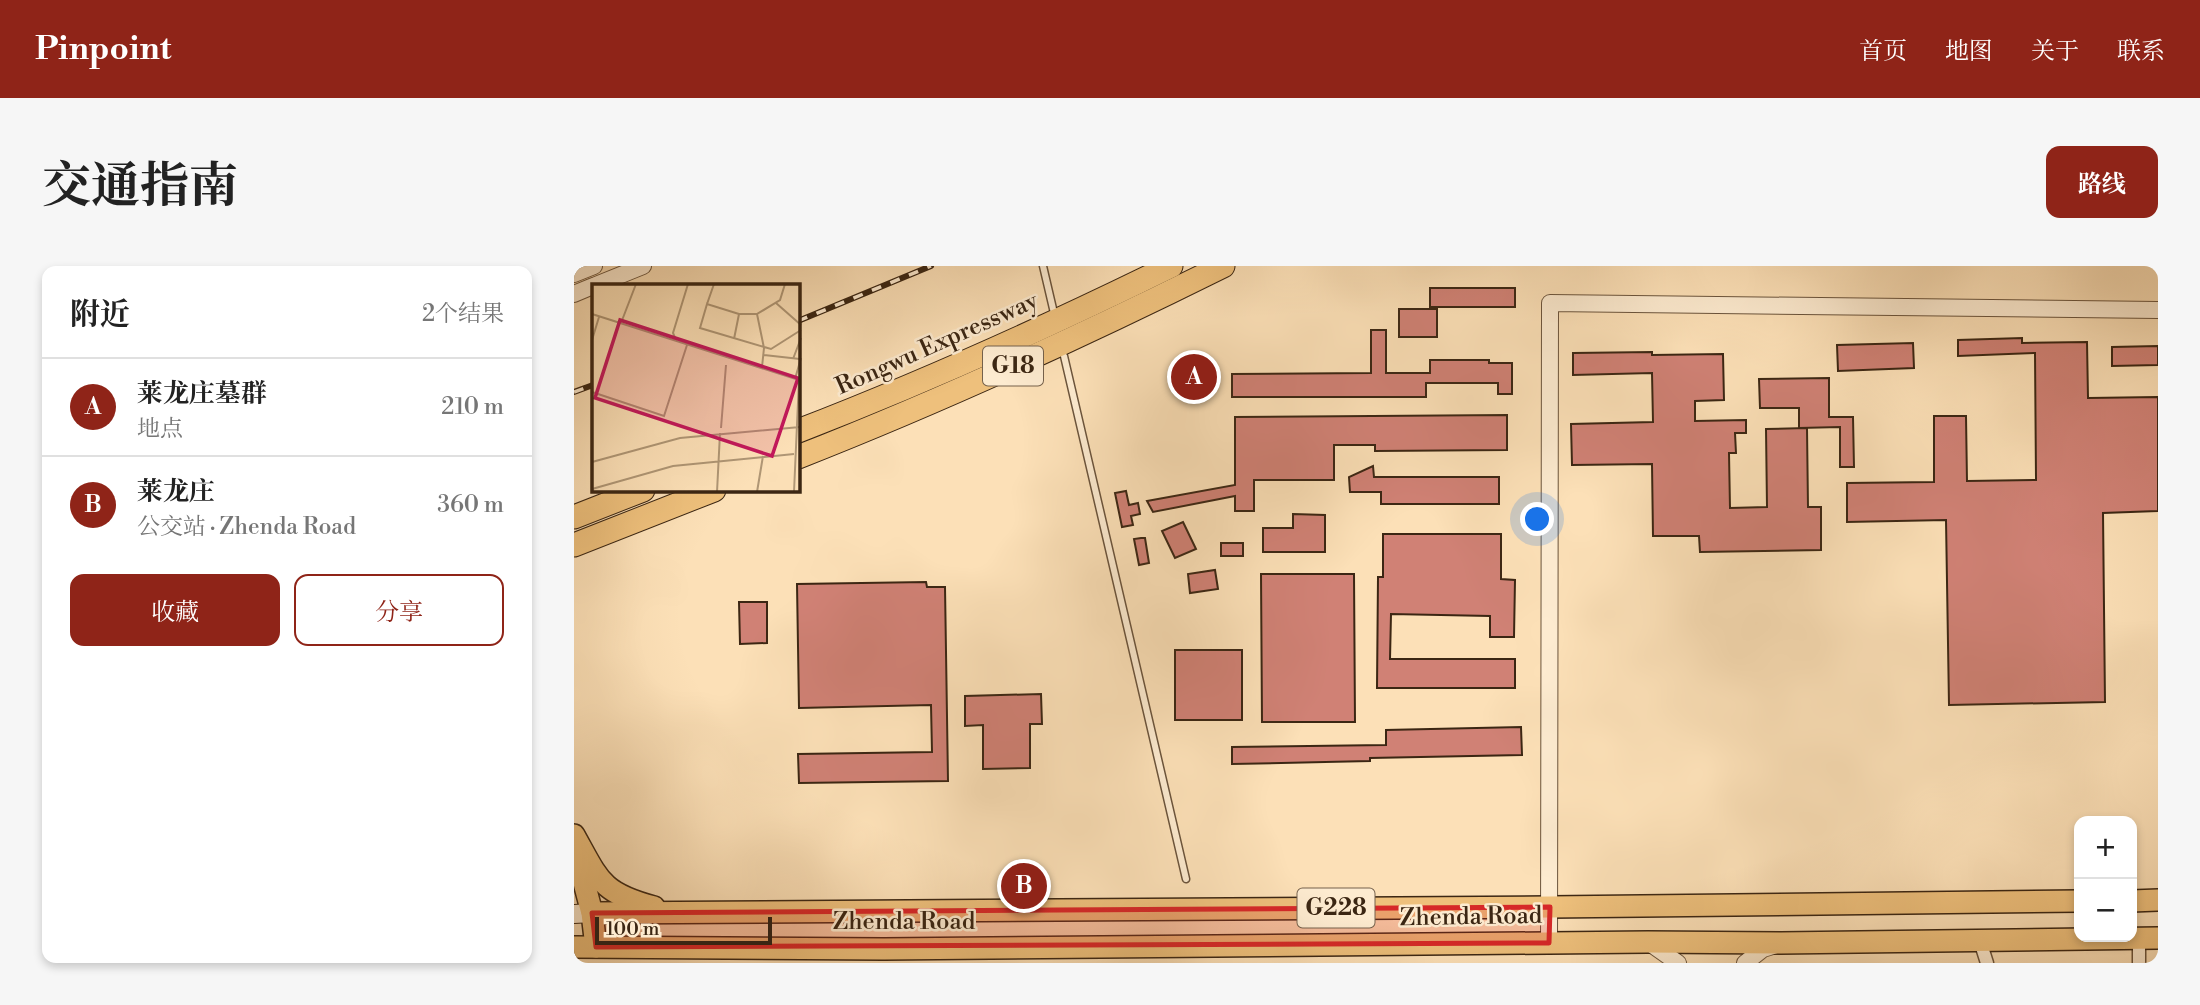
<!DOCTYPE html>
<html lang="zh">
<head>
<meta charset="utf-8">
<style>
	body { margin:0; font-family:"Libre Bodoni","Noto Serif SC",serif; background:#f6f6f6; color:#222 }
	.controls { position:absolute; right:21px; bottom:21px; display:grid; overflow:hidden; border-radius:14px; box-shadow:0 4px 10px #0003 }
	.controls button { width:63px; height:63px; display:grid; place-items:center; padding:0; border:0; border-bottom:2px solid #e0e0e0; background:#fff; color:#222; font:35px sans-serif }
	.scale { position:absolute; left:21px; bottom:18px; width:177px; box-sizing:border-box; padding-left:7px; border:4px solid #3b2613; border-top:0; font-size:19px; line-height:24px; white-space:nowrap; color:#3b2613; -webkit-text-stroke:5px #fdebd0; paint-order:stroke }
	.you { position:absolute; left:964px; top:254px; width:24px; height:24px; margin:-18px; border:5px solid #fff; border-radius:50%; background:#1a73e8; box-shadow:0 0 0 10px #1a73e833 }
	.badge { display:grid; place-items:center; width:46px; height:46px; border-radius:50%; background:#8f2418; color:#fff; font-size:23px; font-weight:700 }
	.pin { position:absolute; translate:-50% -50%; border:4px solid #fff; box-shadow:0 2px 7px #0006 }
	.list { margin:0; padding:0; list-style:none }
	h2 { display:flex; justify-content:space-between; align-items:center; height:91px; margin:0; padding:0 28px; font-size:30px }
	h2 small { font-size:23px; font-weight:400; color:#767676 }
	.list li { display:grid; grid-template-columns:46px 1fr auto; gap:21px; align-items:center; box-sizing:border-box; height:98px; padding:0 28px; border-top:2px solid #e0e0e0 }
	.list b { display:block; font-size:26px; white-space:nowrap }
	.list p { margin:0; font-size:23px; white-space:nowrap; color:#767676 }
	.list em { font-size:23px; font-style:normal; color:#767676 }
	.actions { display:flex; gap:14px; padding:21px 28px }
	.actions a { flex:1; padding:16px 0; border:2px solid #8f2418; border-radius:14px; text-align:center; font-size:24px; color:#8f2418 }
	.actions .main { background:#8f2418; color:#fff }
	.map { position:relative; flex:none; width:1584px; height:697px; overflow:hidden; border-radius:14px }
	header { display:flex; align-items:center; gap:42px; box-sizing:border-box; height:98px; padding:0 35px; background:#8f2418; color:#fff }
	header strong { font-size:33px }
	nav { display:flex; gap:38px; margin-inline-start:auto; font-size:24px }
	.intro { display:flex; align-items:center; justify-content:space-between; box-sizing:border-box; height:168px; padding:0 42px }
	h1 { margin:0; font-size:49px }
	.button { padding:18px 32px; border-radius:14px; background:#8f2418; color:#fff; font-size:24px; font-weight:700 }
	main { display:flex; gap:42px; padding:0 42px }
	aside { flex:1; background:#fff; border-radius:14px; box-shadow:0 4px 10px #0003 }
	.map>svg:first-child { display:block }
</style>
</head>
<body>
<header>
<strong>Pinpoint</strong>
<nav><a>首页</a><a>地图</a><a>关于</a><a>联系</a></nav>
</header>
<div class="intro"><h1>交通指南</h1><a class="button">路线</a></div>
<main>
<aside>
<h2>附近<small>2个结果</small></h2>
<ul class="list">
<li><span class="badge">A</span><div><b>莱龙庄墓群</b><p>地点</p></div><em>210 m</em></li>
<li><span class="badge">B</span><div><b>莱龙庄</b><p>公交站 · Zhenda Road</p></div><em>360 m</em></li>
</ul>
<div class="actions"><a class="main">收藏</a><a>分享</a></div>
</aside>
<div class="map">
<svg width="1584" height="697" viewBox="0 0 1584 697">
	<rect width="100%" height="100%" fill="#fce0b7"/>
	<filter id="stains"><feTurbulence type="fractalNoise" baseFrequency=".00286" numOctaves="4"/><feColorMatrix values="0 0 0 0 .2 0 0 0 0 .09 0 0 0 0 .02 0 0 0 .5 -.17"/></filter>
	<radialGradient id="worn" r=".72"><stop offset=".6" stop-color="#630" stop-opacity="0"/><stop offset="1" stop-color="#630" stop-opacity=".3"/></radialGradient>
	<!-- building -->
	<g fill="#d08175" stroke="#3b2613" stroke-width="2">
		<rect x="856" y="22" width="85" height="19"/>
		<rect x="825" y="43" width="38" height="28"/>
		<polygon points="797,64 812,64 812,107 856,107 856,94 915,94 915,97 938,97 938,128 924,128 924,117 852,117 852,131 658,131 658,108 797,107"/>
		<polygon points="1448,72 1448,77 1513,76 1514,132 1584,131 1584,245 1529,247 1531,436 1375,439 1372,254 1273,256 1273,217 1360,216 1360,150 1392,150 1393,215 1462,214 1461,87 1384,90 1384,74"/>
		<polygon points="1339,77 1340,102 1264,105 1263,79"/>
		<polygon points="1584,80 1584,99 1538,100 1538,81"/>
		<polygon points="1078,86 1078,89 1149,88 1150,134 1121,135 1121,155 1172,154 1172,167 1161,167 1162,187 1155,187 1156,242 1193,241 1192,163 1233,162 1234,241 1247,241 1247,284 1126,286 1125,270 1079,270 1078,198 998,199 997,158 1079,156 1078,107 999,109 999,87"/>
		<polygon points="1255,112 1255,151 1279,151 1280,201 1266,201 1266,161 1225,162 1225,142 1186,142 1185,113"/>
		<polygon points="933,149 933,184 801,185 801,179 760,179 760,214 680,214 680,245 661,245 661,230 579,246 573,235 661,219 661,151"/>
		<polygon points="799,200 800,211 925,211 925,238 807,238 807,226 776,226 775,211"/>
		<polygon points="552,225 555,239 564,237 566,248 557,250 559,259 548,261 541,227"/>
		<polygon points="719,248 751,249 751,286 689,286 689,262 719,262"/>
		<polygon points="609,256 622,283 601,292 588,265"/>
		<polygon points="809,268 927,268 927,313 941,314 940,371 916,371 916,350 817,348 816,393 941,393 941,422 803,422 804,311 809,311"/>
		<polygon points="567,272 571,272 575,297 565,299 560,273"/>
		<rect x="647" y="277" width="22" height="13"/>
		<polygon points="641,304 644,323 616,327 614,308"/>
		<polygon points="687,308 780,308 781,456 688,456"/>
		<polygon points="352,316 353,321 371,321 374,515 225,517 224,488 358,486 357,439 225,442 223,318"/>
		<polygon points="165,336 193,336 193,377 166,378"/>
		<rect x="601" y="384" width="67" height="70"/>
		<polygon points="467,428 468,458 456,458 456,502 409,503 409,459 391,460 391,430"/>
		<polygon points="947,461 948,489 796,492 796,495 658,498 658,481 812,479 812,464"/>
	</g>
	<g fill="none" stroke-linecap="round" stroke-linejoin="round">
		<!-- service casing -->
		<g stroke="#6b543c" stroke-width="9">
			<g id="service">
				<polyline points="469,0 480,47"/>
				<polyline points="490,90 612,613"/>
			</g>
		</g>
		<!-- minor casing -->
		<g stroke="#6b543c" stroke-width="15">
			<g id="minor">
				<polyline points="1406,675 1413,697"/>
				<polyline points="1565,697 1565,672"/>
			</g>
		</g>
		<!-- tertiary casing -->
		<g stroke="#6b543c" stroke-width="18">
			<g id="tertiary">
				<polyline points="0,8 20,0"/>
				<polyline points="22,19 69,0"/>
				<polyline points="0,28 19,20"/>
				<polyline points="1074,676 1104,697"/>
				<polyline points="975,677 976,37 1584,44"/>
				<polyline points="1171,697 1189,683 1202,679"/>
			</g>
		</g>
		<!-- secondary casing -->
		<g stroke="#3b2613" stroke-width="20">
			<polyline id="secondary" points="0,648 18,647"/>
		</g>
		<!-- trunk casing -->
		<g stroke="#3b2613" stroke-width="24">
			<g id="trunk">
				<path d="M0 569C25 614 27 627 80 641"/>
				<polyline points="3,590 18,647 22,681"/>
				<polyline points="1558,635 1584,634"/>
				<polyline points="18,647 976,641 1505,635"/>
				<polyline points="0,681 310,683 1074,676 1207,677 1584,672"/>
			</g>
		</g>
		<!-- motorway casing -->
		<g stroke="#3b2613" stroke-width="25">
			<g id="motorway">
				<path d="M224 165C351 116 475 60 597 0"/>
				<path d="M224 191C369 134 510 69 649 0"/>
				<polyline points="0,251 69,224"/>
				<polyline points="0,279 140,224"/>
			</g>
		</g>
		<!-- service -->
		<use href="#service" stroke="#fdebd0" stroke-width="6"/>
		<!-- minor -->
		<use href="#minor" stroke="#fdebd0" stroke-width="12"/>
		<!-- tertiary -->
		<use href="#tertiary" stroke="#fdebd0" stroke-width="16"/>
		<!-- secondary -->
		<use href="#secondary" stroke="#fdebd0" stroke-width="18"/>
		<!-- trunk -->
		<use href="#trunk" stroke="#eec07c" stroke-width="21"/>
		<!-- motorway -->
		<use href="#motorway" stroke="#eec07c" stroke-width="23"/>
		<!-- rail casing -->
		<g stroke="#3b2613" stroke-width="6">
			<g id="rail">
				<polyline points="224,55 357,0"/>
				<polyline points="0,126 19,119"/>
			</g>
		</g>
		<!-- rail -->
		<use href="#rail" stroke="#fdebd0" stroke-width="3.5" stroke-dasharray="10" stroke-linecap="butt"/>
	</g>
	<!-- marked area -->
	<path fill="#d62828" fill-opacity="0.2" stroke="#d62828" stroke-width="5" stroke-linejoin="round" d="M976 641 975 677 22 681 18 647Z"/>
	<g text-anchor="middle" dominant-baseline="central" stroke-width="5" stroke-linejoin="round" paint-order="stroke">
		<!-- shield labels -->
		<g fill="#fdebd0" stroke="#75614c" stroke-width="2">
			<rect x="409" y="80.5" width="60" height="39" rx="5"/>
			<rect x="723.5" y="622.5" width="77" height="39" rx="5"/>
		</g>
		<g font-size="23" font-weight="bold" fill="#3b2613">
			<text x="439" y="100">G18</text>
			<text x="762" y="642">G228</text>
		</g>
		<!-- street labels -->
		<g font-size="24" fill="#3b2613" stroke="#fdebd0">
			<text transform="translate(363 78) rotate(-24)">Rongwu Expressway</text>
			<text transform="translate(897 651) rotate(-1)">Zhenda Road</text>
			<text x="330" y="656">Zhenda Road</text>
		</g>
	</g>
	<!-- overview -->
	<g transform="translate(18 18)">
		<rect width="208" height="208" fill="#fce0b7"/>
		<path fill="none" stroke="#af9675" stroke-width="2" d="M184 19 209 41M115 20 122 0M0 30 207 96 202 208M147 30 115 20 108 44 179 65 209 46M29 39 44 0M142 55 147 30H165M0 56 7 33M84 56 81 49 96 0M172 71 208 75M201 75 209 54M170 83 172 64 165 30 188 16 193 0M203 95 209 74M0 108 72 132 95 61M129 144 134 81M0 178 88 154 208 143M0 205 81 182 202 170M125 208 128 149M165 208 171 172"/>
		<path fill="#c2185b" fill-opacity="0.15" stroke="#c2185b" stroke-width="3.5" d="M28 36 206 94 180 172 3 114Z"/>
		<rect width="208" height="208" fill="none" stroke="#3b2613" stroke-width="3.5"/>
	</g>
	<rect width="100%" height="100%" filter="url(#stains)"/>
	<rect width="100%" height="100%" fill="url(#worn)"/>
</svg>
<div class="controls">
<button>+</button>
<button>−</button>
</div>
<div class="scale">100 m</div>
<div class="you"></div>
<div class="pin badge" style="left:620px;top:111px">A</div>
<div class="pin badge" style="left:450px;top:620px">B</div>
</div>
</main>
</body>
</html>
